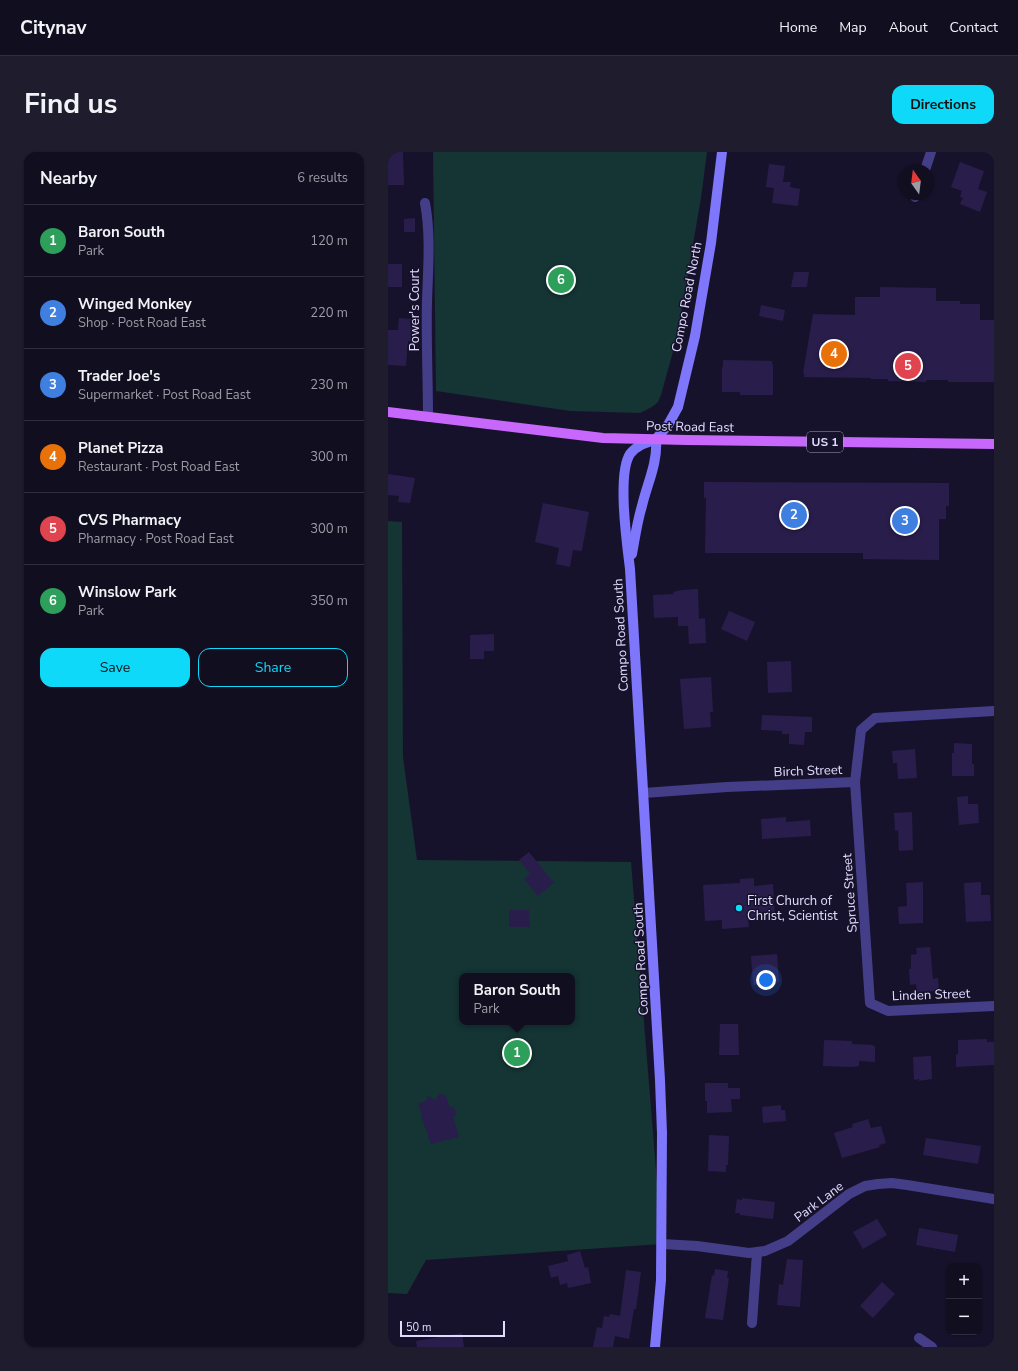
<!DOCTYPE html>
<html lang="en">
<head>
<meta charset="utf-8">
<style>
	body { margin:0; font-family:"Nunito Sans",sans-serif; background:#1e1c2d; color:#f1f3f6 }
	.controls { position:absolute; right:12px; bottom:12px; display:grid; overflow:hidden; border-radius:8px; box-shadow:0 1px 3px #0004 }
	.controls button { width:36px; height:36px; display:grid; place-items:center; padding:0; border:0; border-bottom:1px solid #302e3e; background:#110e20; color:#f1f3f6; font:20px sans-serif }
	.compass { position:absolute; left:510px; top:12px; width:36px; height:36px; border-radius:50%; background:#110e20; box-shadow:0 1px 3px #0004; rotate:346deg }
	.scale { position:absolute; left:12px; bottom:10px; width:105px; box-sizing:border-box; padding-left:4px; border:2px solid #e1dcfe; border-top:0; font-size:11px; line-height:14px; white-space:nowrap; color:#e1dcfe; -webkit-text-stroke:3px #17122b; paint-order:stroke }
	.you { position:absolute; left:378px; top:828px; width:14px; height:14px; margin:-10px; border:3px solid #fff; border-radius:50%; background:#1a73e8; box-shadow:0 0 0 6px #1a73e833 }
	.badge { display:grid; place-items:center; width:26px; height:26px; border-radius:50%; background:#0ed9f8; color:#fff; font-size:13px; font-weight:700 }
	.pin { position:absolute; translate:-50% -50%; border:2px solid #fff; box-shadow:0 1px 4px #0006 }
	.popup { position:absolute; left:71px; top:821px; width:116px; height:52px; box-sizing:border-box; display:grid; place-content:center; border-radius:8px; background:#110e20; filter:drop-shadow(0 1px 3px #0005); font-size:13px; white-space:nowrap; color:#9c9ca5 }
	.popup b { font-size:15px; color:#f1f3f6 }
	.popup::after { content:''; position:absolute; left:50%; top:100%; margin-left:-8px; border:8px solid transparent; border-top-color:#110e20 }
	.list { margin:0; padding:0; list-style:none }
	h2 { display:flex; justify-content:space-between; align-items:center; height:52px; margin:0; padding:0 16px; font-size:17px }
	h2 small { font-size:13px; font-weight:400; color:#9c9ca5 }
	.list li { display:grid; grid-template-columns:26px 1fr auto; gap:12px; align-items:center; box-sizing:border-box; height:72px; padding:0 16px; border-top:1px solid #302e3e }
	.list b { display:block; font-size:15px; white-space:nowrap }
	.list p { margin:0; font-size:13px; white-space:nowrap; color:#9c9ca5 }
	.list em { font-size:13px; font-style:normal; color:#9c9ca5 }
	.actions { display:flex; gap:8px; padding:12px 16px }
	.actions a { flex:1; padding:9px 0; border:1px solid #0ed9f8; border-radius:12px; text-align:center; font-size:14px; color:#0ed9f8 }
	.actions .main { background:#0ed9f8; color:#111 }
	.map { position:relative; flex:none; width:606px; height:1195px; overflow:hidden; border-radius:12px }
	header { display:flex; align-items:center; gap:24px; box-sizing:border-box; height:56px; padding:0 20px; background:#110e20; border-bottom:1px solid #302e3e }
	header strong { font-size:19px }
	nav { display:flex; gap:22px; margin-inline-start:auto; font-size:14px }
	.intro { display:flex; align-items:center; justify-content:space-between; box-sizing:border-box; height:96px; padding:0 24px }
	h1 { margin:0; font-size:28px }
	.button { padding:10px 18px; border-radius:12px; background:#0ed9f8; color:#111; font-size:14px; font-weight:700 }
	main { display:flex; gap:24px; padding:0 24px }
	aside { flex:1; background:#110e20; border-radius:12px; box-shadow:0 1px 3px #0004 }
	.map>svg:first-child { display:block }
</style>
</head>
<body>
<header>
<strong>Citynav</strong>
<nav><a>Home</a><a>Map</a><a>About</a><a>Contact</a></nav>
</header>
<div class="intro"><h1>Find us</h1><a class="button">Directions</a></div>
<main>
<aside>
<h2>Nearby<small>6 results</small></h2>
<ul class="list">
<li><span class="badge" style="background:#2e9e5b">1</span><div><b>Baron South</b><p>Park</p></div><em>120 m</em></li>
<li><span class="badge" style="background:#3f7fe0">2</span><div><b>Winged Monkey</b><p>Shop · Post Road East</p></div><em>220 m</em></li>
<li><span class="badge" style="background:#3f7fe0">3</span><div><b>Trader Joe's</b><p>Supermarket · Post Road East</p></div><em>230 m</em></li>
<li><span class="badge" style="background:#e8710a">4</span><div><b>Planet Pizza</b><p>Restaurant · Post Road East</p></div><em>300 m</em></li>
<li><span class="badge" style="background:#e0444e">5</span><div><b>CVS Pharmacy</b><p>Pharmacy · Post Road East</p></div><em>300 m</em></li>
<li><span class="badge" style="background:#2e9e5b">6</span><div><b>Winslow Park</b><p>Park</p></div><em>350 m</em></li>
</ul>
<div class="actions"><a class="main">Save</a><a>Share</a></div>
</aside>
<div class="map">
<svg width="606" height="1195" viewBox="0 0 606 1195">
	<rect width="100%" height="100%" fill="#17122b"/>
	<!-- green -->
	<g fill="#153434" fill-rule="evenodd">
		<polygon points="45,0 319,0 313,46 289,185 273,243 270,250 264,255 252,261 182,259 48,239"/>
		<path d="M0 369 14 370 15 605 29 708 243 710 274 1092 38 1108 19 1142 0 1141ZM74 824H184V870H74Z"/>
	</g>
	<!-- building -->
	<g fill="#291e4b">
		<polygon points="0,0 15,0 16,33 0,33"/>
		<polygon points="572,10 596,19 590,37 599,40 592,60 572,52 575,46 572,45 574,39 563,35"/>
		<polygon points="381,12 397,14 395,30 403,30 402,35 412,37 410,54 384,51 386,36 378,35"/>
		<polygon points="27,66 27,80 16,80 16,67"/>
		<rect x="0" y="112" width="14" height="23"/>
		<polygon points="406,120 421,120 419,135 403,135"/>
		<polygon points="492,135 548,136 548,149 572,149 572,152 592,152 592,168 606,168 606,230 560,230 560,228 538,228 538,230 500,229 500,227 483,227 483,226 416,225 416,221 415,221 425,162 467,163 467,145 492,145"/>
		<polygon points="373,153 397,158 395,169 371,164"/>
		<polygon points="11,166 23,167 22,172 27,173 26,189 20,189 18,214 0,213 0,178 10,178"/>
		<polygon points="335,208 384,209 384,213 385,212 385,243 352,243 352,240 334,240 334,215 335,215"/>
		<polygon points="0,322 27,326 22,351 10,350 11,344 0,343"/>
		<polygon points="316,330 561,331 561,354 558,354 558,367 551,367 551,408 475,407 475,401 317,401 318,346 316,346"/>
		<polygon points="155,351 201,360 194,398 193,399 185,398 182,415 168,412 171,396 147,390"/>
		<polygon points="310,437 311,467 317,466 318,491 301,492 300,474 290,474 290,465 266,466 265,443 286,442 285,440 294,438"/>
		<polygon points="341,459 367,470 359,489 333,477"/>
		<polygon points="106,482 106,499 96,499 96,507 82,507 82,483"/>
		<polygon points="403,509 404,540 380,541 379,510"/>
		<polygon points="323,525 325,560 322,560 323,575 296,577 292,527"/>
		<polygon points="374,563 424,565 424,580 417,580 416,593 401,592 401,582 394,582 394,579 373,578"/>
		<polygon points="566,591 584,592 584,612 586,612 586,624 564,624 564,601 566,601"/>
		<polygon points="527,597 529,626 510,627 509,611 505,611 504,599"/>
		<polygon points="580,644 580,652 590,652 591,671 571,673 569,645"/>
		<polygon points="524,660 525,698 511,699 510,678 507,679 506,661"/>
		<polygon points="398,665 398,670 422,668 423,684 374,687 373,667"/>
		<polygon points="141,700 166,731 150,744 136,727 142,722 131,708"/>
		<polygon points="366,726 366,734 385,732 387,766 360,767 361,775 334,777 334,768 317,769 315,733 352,731 352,727"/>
		<polygon points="535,730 535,771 511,772 510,755 519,754 518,731"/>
		<polygon points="593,730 593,743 602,743 603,769 578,770 576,731"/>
		<polygon points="121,758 141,758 142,775 121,775"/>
		<polygon points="542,795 545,827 550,826 551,839 529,840 528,832 522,833 521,817 523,817 523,803 529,802 528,796"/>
		<polygon points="389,802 391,830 365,833 363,804"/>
		<polygon points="332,872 350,872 351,903 331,903"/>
		<polygon points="599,887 599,890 606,890 606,913 568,915 568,903 570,902 570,888"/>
		<polygon points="436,888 464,889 464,892 485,893 485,894 487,894 487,910 471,909 471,914 464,915 435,914"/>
		<polygon points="543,904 544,927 531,929 531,927 526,928 525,905"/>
		<polygon points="317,931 340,931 340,936 352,936 352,947 343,947 344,960 319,961 319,949 317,949"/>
		<polygon points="52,941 58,944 61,954 66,956 69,963 65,964 71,985 43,992 33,964 34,964 30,951 38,949 40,944 47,948"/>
		<polygon points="393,953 393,958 397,958 398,969 375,971 374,955"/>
		<polygon points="480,967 483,976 493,974 498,991 491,993 492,995 454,1006 446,981 465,975 464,972"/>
		<polygon points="321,983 341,984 340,1013 338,1013 338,1020 320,1019"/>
		<polygon points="538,986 593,994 590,1012 535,1003"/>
		<polygon points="354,1046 387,1050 385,1067 352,1063 352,1061 347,1061 349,1047 354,1048"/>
		<polygon points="489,1067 499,1083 475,1097 465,1080"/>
		<polygon points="531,1076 570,1083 567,1100 528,1093"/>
		<polygon points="192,1099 197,1116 200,1115 203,1131 180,1136 179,1131 172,1133 170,1124 163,1126 160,1114 180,1109 179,1103"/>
		<polygon points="399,1107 415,1108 412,1155 389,1153 391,1132 395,1133"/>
		<polygon points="327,1117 340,1119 339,1126 341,1126 335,1168 317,1166 324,1123 326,1124"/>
		<polygon points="238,1118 253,1120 248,1157 246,1157 241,1187 227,1184 225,1195 205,1195 209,1175 214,1176 216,1164 221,1165 222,1162 232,1164"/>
		<polygon points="494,1130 507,1142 485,1166 472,1154"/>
		<polygon points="74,1181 76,1195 29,1195 28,1189"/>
	</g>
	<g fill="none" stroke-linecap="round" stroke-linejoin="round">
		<!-- street -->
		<g stroke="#443e88" stroke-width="10">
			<polyline points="537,18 543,0"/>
			<polyline points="527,45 528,42"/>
			<path d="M37 51C43 83 40 117 39 149 38 188 40 226 40 265"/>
			<polyline points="467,630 482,851 500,859 606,854"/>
			<polyline points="256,641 339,635 467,630 473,578 487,566 606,559"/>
			<polyline points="274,1092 309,1094 361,1101 377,1099 400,1089 461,1042 477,1034 490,1032 504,1031 519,1033 606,1047"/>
			<polyline points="364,1171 369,1101"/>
			<polyline points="531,1186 544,1195"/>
		</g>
		<!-- secondary -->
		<g stroke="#7e76fb" stroke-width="10">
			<polyline points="268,287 280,273 290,255 307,184 323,91 334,0"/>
			<path d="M266 288C257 291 248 294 242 302 229 322 239 392 242 417L272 928 274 981 273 1128 267 1195"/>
			<path d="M244 402C247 386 249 370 254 354 259 332 270 311 268 287"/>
		</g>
		<!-- primary -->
		<polyline stroke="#c867fb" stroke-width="10" points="0,260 215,286 299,288 606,292"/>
	</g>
	<!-- markers -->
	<circle fill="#0ed9f8" stroke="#17122b" stroke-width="1.5" cx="351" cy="756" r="4"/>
	<g text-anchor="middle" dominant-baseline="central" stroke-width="3" stroke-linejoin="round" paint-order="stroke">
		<!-- shield labels -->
		<rect fill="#17122b" stroke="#a49fbf" stroke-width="1" x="419" y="280" width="36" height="20" rx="3"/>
		<g font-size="12" font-weight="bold" fill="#e1dcfe">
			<text x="437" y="290">US 1</text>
		</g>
		<!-- street labels -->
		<g font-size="13" fill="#e1dcfe" stroke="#17122b">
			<text transform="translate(299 145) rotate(-79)">Compo Road North</text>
			<text transform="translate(27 158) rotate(-90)">Power's Court</text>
			<text transform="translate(302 275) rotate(1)">Post Road East</text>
			<text transform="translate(233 483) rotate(-93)">Compo Road South</text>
			<text transform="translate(420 619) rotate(-2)">Birch Street</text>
			<text transform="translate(462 741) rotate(-94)">Spruce Street</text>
			<text transform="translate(253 807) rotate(-93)">Compo Road South</text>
			<text transform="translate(543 843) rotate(-2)">Linden Street</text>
			<text transform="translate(431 1050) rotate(-37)">Park Lane</text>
		</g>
		<!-- poi labels -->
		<g font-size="13" fill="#e1dcfe" stroke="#17122b" text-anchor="start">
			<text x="359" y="749">First Church of<tspan x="359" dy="15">Christ, Scientist</tspan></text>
		</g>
	</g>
</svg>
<div class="controls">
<button>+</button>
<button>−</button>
</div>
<svg class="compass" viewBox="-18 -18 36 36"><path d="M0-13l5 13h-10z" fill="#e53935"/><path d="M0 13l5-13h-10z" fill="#9c9ca5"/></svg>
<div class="scale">50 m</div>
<div class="you"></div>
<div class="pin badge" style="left:129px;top:901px;background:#2e9e5b">1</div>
<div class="popup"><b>Baron South</b>Park</div>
<div class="pin badge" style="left:406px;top:363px;background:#3f7fe0">2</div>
<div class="pin badge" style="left:517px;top:369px;background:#3f7fe0">3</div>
<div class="pin badge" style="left:446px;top:202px;background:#e8710a">4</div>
<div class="pin badge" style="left:520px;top:214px;background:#e0444e">5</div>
<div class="pin badge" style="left:173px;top:128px;background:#2e9e5b">6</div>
</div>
</main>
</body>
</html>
